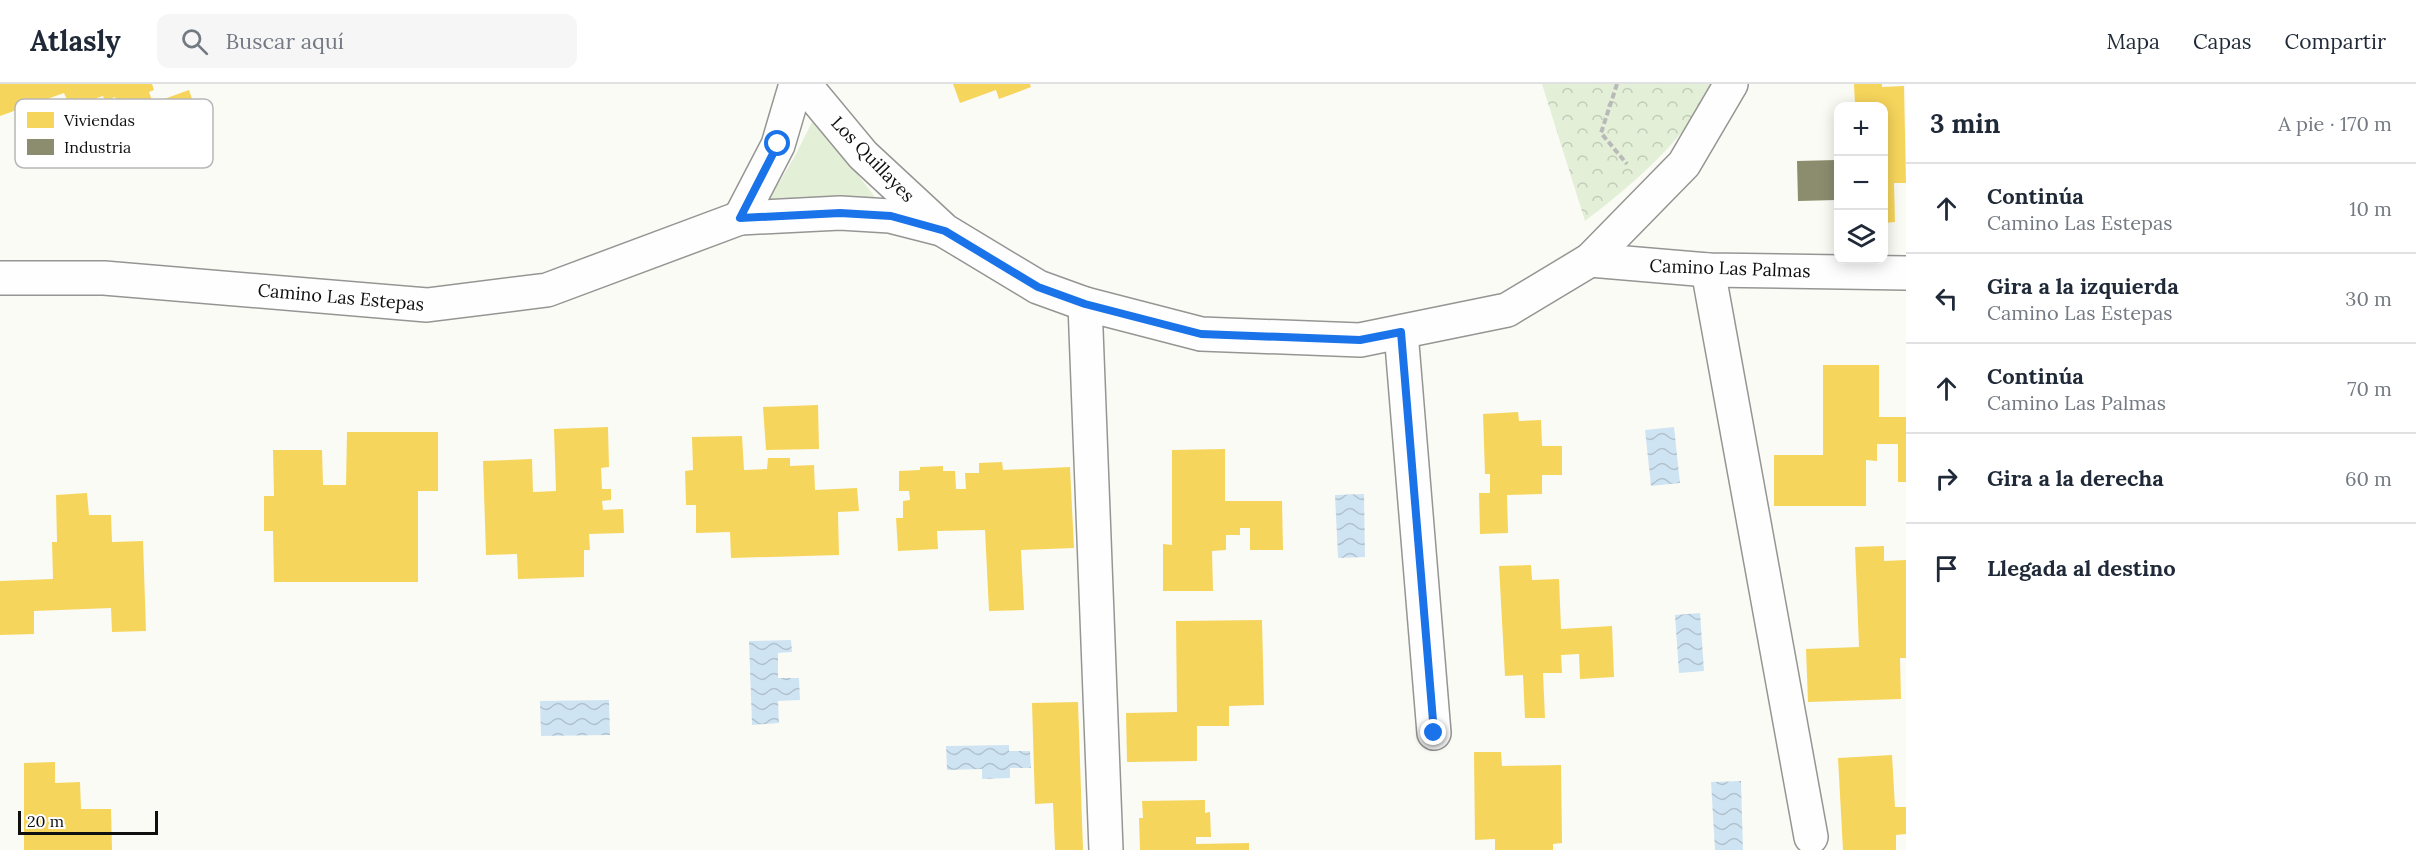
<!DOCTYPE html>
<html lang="es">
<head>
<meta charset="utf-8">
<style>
	body { margin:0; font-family:Lora,serif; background:#f6f6f7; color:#1f2937 }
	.controls { position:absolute; right:18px; top:18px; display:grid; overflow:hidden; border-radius:12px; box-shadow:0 3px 15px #0003 }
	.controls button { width:54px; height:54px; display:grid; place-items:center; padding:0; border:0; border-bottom:2px solid #e0e1e3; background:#fff; color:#1f2937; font:30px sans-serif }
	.scale { position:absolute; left:18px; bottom:15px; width:140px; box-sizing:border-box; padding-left:6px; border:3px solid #0f0f0f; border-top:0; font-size:16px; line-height:21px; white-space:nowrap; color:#0f0f0f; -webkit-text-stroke:4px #fff; paint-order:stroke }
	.stop { position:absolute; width:18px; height:18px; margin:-14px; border:4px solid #1a73e8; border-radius:50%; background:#fff }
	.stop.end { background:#1a73e8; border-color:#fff; box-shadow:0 2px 6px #0008 }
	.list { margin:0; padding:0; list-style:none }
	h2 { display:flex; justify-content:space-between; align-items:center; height:78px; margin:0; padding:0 24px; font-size:26px }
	h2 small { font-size:20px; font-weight:400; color:#747a83 }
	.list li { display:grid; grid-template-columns:39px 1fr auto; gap:18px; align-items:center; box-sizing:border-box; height:90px; padding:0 24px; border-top:2px solid #e0e1e3 }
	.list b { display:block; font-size:22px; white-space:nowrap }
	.list p { margin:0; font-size:20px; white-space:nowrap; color:#747a83 }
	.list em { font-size:20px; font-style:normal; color:#747a83 }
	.icon { flex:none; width:33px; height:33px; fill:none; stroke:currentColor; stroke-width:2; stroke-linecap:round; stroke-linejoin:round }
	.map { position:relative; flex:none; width:1906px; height:766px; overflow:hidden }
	header { display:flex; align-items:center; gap:36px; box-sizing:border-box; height:84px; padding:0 30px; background:#fff; border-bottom:2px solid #e0e1e3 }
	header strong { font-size:28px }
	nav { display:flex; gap:33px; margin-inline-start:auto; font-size:21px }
	.search { width:420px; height:54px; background:#f6f6f7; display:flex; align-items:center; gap:15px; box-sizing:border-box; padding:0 21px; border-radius:12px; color:#747a83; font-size:22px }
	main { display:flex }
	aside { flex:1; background:#fff }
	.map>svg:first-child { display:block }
</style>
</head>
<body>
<header>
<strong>Atlasly</strong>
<div class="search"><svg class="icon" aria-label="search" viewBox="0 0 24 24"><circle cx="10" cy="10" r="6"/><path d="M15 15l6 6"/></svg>Buscar aquí</div>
<nav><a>Mapa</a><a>Capas</a><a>Compartir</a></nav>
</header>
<main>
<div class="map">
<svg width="1906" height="766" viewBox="0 0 1906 766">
	<defs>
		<pattern id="park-crowns" width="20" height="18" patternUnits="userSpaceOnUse" patternTransform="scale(1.5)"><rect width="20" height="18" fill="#e4efd8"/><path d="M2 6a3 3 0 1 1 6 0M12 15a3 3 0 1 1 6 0" fill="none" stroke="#c2ccb8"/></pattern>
		<pattern id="water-waves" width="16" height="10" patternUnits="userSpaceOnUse" patternTransform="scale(1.5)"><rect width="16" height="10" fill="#cfe4f2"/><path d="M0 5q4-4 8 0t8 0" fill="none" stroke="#b1c2ce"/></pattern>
	</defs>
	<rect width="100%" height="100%" fill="#fbfbf6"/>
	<!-- grass -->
	<polygon fill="#e4efd8" points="816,30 845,74 875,113 769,115 795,72"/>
	<!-- park -->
	<path fill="url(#park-crowns)" d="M1542 0H1718C1681 57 1639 96 1585 137Z"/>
	<!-- water -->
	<g fill="url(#water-waves)">
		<polygon points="1674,343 1680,399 1651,402 1645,346"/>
		<polygon points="1364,410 1365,473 1338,474 1335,411"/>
		<polygon points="1700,529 1704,587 1679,589 1675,531"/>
		<polygon points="791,556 792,568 778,569 778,594 799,594 800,616 778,617 779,639 752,641 749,557"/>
		<polygon points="609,616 610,651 541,652 540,617"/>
		<polygon points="1009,661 1009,667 1030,667 1031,684 1010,684 1010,694 982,695 982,685 947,686 946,662"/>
		<polygon points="1741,697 1743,766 1715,766 1711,698"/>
	</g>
	<!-- homes -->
	<g fill="#f6d55c">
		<polygon points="0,0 152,0 154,6 149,8 153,19 189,6 203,47 137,70 115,13 105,17 103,12 70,23 64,9 0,32"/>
		<polygon points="953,0 1030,0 1031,3 999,15 996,6 960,19"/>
		<polygon points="1854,0 1882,0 1882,3 1904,2 1906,99 1894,99 1895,138 1884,139 1884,22 1855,22"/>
		<polygon points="1823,281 1879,281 1879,333 1906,333 1906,398 1898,398 1898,360 1877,360 1877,377 1866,376 1866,422 1774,422 1774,371 1823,371"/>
		<polygon points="818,321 819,365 766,366 763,323"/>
		<polygon points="1518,328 1519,337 1541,336 1542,362 1562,362 1562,391 1542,391 1542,410 1507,411 1508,449 1480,450 1479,409 1490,409 1490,390 1485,390 1483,330"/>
		<polygon points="608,343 609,383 601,384 602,405 611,405 611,416 602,417 603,426 623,425 624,449 589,450 590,466 584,466 584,493 518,495 517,470 486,471 483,377 532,375 533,408 556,407 554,345"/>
		<polygon points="347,348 438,348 438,407 418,407 418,498 274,498 273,447 264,447 264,412 274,412 273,366 322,366 323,401 346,401"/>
		<polygon points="742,352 744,386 767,385 768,374 790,374 790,382 814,381 815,406 857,404 859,427 838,428 839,471 731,474 730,448 696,449 696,421 686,421 685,387 693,386 692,353"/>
		<polygon points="1225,365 1225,417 1282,417 1283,466 1250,466 1250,444 1240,444 1240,451 1226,451 1226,466 1212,467 1213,507 1163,507 1163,460 1172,461 1172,366"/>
		<polygon points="1002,378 1003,386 1070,383 1074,464 1021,466 1024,526 989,527 985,446 937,447 938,465 898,467 896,434 903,434 903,417 910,416 909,407 899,407 899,387 920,386 920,383 943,382 943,387 955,387 956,405 966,405 965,389 979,389 979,379"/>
		<polygon points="87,409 89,431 111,431 112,458 143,457 146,547 112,548 111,524 34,527 34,550 0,551 0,497 53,495 52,458 57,458 56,411"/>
		<polygon points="1884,462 1884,477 1906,476 1906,574 1900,574 1901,615 1808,618 1806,565 1859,563 1855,463"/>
		<polygon points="1531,481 1532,496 1559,495 1561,545 1612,542 1614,593 1580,595 1579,570 1561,571 1562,589 1543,589 1545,634 1525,634 1523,591 1505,592 1499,482"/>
		<polygon points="1262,536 1264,621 1229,622 1229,642 1197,642 1197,677 1127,678 1126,629 1177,628 1176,537"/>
		<polygon points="1078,618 1083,766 1055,766 1053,719 1035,720 1032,619"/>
		<polygon points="1474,668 1501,668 1502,682 1561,681 1562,759 1553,760 1553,766 1495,766 1495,755 1475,756"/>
		<polygon points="1892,671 1895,723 1906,723 1906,750 1896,751 1896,766 1843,766 1838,674"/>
		<polygon points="55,678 55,699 80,698 81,725 111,725 112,766 24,766 24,679"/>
		<polygon points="1205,716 1205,729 1210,728 1211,753 1196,753 1196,760 1249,759 1249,766 1140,766 1139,734 1143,734 1142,717"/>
	</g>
	<!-- industry -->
	<polygon fill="#8c8c6e" points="1836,76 1836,116 1798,117 1797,77"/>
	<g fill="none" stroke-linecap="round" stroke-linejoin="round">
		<!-- minor casing -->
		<g stroke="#959593" stroke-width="36">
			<g id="minor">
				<polyline points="796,0 778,61 740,134 840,129 890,132 941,145"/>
				<polyline points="804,0 863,71 945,147 1038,203 1085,220 1201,250 1360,256 1507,226 1590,176 1684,80 1731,0"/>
				<polyline points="1590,176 1708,186 1906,189"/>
				<polyline points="1708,186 1811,753"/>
				<polyline points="0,194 104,194 427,221 547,206 740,134"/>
				<polyline points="1085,220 1106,766"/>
				<polyline points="1401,248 1434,649"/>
			</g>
		</g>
		<!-- path -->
		<polyline stroke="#b9b9b8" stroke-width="4" stroke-dasharray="6 3" stroke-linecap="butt" points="1617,0 1601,49 1627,80"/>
		<!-- minor -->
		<use href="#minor" stroke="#fefefe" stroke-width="33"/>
	</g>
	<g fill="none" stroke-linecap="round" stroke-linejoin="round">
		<!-- route -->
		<polyline stroke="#1a73e8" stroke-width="8" points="778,60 740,134 840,129 891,132 945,147 1038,203 1085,220 1201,250 1360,256 1401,248 1434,649"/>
	</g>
	<g text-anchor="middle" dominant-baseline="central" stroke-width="6" stroke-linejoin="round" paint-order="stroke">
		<!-- street labels -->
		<g font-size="18" fill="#0f0f0f" stroke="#fff">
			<text transform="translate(873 75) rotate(46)">Los Quillayes</text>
			<text transform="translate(1730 184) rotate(2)">Camino Las Palmas</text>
			<text transform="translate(341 213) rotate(5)">Camino Las Estepas</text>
		</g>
	</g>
	<!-- legend -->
	<rect x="15" y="15" width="198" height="69" rx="9" fill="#fff" stroke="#b7b7b7" stroke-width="1.5"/>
	<rect x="27" y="28" width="27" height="16" fill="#f6d55c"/>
	<rect x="27" y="55" width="27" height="16" fill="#8c8c6e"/>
	<g font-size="16" fill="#0f0f0f">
		<text x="64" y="42">Viviendas</text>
		<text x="64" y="69">Industria</text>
	</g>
</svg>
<div class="controls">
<button>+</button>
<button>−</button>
<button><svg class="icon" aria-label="layers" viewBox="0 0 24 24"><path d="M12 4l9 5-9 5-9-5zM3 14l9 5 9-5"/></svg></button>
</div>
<div class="scale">20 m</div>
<div class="stop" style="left:778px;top:60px"></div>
<div class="stop end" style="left:1434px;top:649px"></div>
</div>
<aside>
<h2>3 min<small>A pie · 170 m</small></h2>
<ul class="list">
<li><svg class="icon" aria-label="ahead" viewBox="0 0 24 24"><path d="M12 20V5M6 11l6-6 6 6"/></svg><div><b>Continúa</b><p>Camino Las Estepas</p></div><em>10 m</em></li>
<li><svg class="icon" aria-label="left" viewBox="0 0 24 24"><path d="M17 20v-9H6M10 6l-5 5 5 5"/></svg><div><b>Gira a la izquierda</b><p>Camino Las Estepas</p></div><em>30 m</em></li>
<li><svg class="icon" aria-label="ahead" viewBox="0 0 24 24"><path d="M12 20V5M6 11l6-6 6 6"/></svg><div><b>Continúa</b><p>Camino Las Palmas</p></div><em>70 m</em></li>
<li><svg class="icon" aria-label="right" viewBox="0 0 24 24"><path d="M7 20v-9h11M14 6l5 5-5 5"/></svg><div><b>Gira a la derecha</b></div><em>60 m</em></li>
<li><svg class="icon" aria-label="arrive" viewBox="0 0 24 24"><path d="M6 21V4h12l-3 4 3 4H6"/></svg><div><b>Llegada al destino</b></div></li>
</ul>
</aside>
</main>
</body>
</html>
